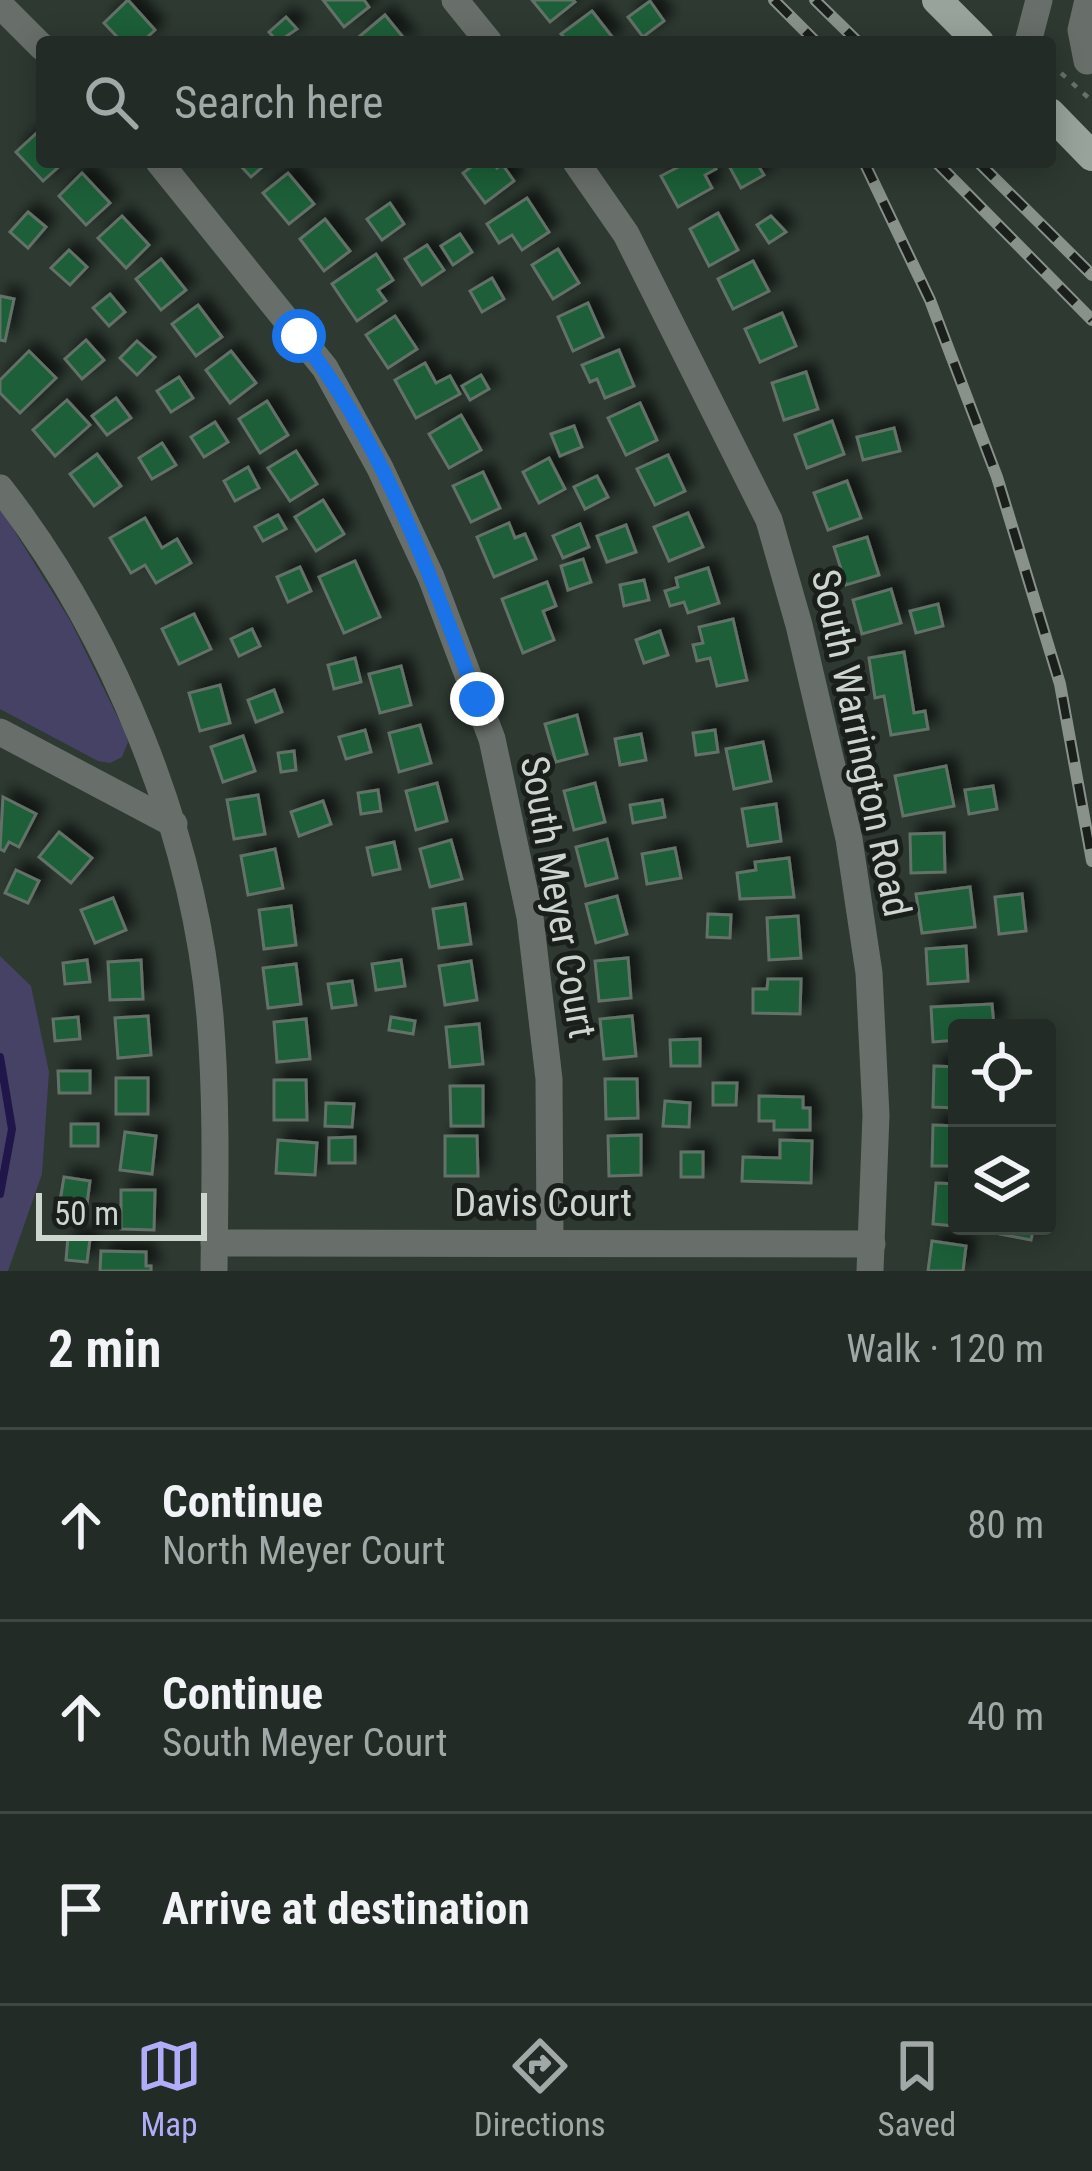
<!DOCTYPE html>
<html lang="en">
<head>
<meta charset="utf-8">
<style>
	body { margin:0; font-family:"Roboto Condensed",sans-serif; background:#2e3732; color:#f1f3f6 }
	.controls { position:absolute; right:36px; bottom:36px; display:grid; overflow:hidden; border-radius:12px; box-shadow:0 6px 30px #0003 }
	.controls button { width:108px; height:108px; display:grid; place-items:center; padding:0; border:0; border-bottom:3px solid #3f4742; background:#222b25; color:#f1f3f6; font:60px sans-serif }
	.scale { position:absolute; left:36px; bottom:30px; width:171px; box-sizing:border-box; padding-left:12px; border:6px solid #cdd5cf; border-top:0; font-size:33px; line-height:42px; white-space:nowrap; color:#cdd5cf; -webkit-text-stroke:9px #1a1f1b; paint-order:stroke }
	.stop { position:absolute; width:36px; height:36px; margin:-27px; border:9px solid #1a73e8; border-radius:50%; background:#fff }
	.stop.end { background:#1a73e8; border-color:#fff; box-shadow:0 3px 12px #0008 }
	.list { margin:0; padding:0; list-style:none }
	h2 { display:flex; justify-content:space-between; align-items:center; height:156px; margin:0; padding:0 48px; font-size:51px }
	h2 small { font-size:39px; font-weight:400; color:#a2a7a7 }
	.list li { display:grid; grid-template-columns:78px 1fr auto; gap:36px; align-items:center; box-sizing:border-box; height:192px; padding:0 48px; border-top:3px solid #3f4742 }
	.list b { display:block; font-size:45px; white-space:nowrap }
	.list p { margin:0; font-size:39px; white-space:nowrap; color:#a2a7a7 }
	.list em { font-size:39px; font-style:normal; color:#a2a7a7 }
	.icon { flex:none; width:66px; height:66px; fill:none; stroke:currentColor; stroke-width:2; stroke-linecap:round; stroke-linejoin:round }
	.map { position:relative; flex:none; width:1092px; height:1271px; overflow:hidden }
	.search { position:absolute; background:#222b25; box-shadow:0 6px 30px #0003; left:36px; right:36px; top:36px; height:132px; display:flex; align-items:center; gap:30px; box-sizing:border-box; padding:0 42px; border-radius:12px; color:#a2a7a7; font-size:45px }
	.sheet { height:732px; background:#222b25 }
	nav { display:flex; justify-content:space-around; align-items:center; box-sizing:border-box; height:168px; border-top:3px solid #3f4742; background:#222b25; font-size:33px; color:#a2a7a7 }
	nav a { display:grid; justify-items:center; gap:6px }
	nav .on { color:#b3adf9 }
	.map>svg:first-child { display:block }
</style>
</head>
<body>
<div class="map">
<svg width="1092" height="1271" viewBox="0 0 1092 1271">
	<defs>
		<filter id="shadow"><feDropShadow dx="9" dy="-9" stdDeviation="6" flood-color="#0009"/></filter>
	</defs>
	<rect width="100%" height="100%" fill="#2d3931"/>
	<!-- green -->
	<g fill="#464266">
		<polygon points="0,508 71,622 125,732 128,742 122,757 110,763 98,761 0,709"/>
		<polygon points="0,956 31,986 49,1072 42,1174 8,1271 0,1271"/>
	</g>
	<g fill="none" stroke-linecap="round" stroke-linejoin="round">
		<!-- stream -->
		<polyline stroke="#201649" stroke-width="8" points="0,1057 12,1129 0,1194"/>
	</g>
	<!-- building -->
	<g fill="#1e5e38" stroke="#647268" stroke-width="3" filter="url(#shadow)">
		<polygon points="128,0 155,30 142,42 122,42 104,23"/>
		<polygon points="323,0 364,0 369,7 344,27"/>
		<polygon points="532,0 573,0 575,2 550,22"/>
		<polygon points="650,1 664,21 643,37 628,17"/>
		<polygon points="592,11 613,38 607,42 568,42 561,34"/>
		<polygon points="385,15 407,42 365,42 360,36"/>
		<polygon points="286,17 297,29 278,42 269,32"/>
		<polygon points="40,130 42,162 64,162 43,181 16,152"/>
		<polygon points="237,162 268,162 251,177"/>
		<polygon points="478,162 493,162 497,168 502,164 514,181 485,203 463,173"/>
		<polygon points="688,162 712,162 716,169 705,175 712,188 678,207 661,176"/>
		<polygon points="732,162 756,162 764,175 741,188 728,164"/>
		<polygon points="82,173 110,203 86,225 59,196"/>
		<polygon points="288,173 314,204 289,224 263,193"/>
		<polygon points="527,198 549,232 522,250 512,235 499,243 487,224"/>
		<polygon points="390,203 404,224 382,240 367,219"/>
		<polygon points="28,212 46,227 28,248 10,232"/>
		<polygon points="718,213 738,250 709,266 690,229"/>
		<polygon points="122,216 149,245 126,268 98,238"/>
		<polygon points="771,216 786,232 769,243 757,225"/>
		<polygon points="325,219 350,251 324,271 300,239"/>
		<polygon points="460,234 472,252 453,265 441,246"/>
		<polygon points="427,245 444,270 422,285 405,259"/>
		<polygon points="558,249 579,283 553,299 532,265"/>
		<polygon points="69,250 87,267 70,285 51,268"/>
		<polygon points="376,254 393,280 378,290 386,301 357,321 332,284"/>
		<polygon points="161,259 186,290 161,310 136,279"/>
		<polygon points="753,261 769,291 733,309 718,279"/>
		<polygon points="492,278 504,299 482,312 470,291"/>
		<polygon points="110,294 125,312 109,326 93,308"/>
		<polygon points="0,296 14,299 5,341 0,340"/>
		<polygon points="588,303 603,337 573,351 558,317"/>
		<polygon points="198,305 222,337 196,356 172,324"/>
		<polygon points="782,313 796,346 760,362 745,329"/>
		<polygon points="395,316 417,349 388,368 366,335"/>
		<polygon points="86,340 104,360 82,379 65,359"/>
		<polygon points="137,341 155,357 137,375 120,358"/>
		<polygon points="619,350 634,386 605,398 597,379 590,382 582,365"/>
		<polygon points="29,351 56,378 20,413 0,393 0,380"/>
		<polygon points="231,351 256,383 230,403 206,370"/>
		<polygon points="425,363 436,383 450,376 460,394 416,418 395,380"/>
		<polygon points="806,372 818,409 784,420 772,383"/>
		<polygon points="481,375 489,389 470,400 462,386"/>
		<polygon points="179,377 193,398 171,412 157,391"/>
		<polygon points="116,398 131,418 107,435 92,416"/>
		<polygon points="67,400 90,425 55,456 33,430"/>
		<polygon points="267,401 288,435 260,453 239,419"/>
		<polygon points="640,403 657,440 626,455 608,418"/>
		<polygon points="461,415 481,450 449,468 429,434"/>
		<polygon points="832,421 844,454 807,468 795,435"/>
		<polygon points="215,422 228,442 204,457 191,437"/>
		<polygon points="574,426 582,447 560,456 551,434"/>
		<polygon points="894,428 900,451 863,460 857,437"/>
		<polygon points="162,443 176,465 152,479 139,458"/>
		<polygon points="296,451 317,484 290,501 268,468"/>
		<polygon points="97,454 121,486 94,506 70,474"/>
		<polygon points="668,455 685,491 655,505 637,469"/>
		<polygon points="549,458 565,489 539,503 523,472"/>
		<polygon points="248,467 259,488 235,501 224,481"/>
		<polygon points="483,472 500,508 471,522 453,486"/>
		<polygon points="597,476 608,497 585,509 574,487"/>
		<polygon points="847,481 861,518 828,530 814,493"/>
		<polygon points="323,500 344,534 316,551 295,517"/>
		<polygon points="688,513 703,547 669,561 654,527"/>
		<polygon points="278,515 286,529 263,541 255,527"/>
		<polygon points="145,518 162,548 177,539 191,563 156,583 145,565 131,573 110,538"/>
		<polygon points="509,523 515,538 525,534 536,559 494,577 477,537"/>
		<polygon points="580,524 589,547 563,558 553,536"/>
		<polygon points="626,525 636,552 607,562 597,536"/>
		<polygon points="867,537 879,575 846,585 834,547"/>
		<polygon points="583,559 591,582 568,590 561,566"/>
		<polygon points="355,561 380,617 344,633 319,577"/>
		<polygon points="300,567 311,591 288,602 277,577"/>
		<polygon points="708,568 719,603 688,613 684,602 670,606 665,591 678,587 676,578"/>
		<polygon points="644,580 649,600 624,606 620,585"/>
		<polygon points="547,582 556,606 543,611 554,640 523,653 502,599"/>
		<polygon points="891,589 901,623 862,634 853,600"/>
		<polygon points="938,604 943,626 916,633 910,611"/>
		<polygon points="194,614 211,649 179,664 162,629"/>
		<polygon points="733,619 747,680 717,686 710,658 697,661 693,645 703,643 699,627"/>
		<polygon points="252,629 260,646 239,656 231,639"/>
		<polygon points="660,631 668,655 644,663 636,640"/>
		<polygon points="904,652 914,713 925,711 928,729 891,735 884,696 875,698 869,658"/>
		<polygon points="355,658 361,682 334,689 328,665"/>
		<polygon points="401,666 411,705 380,713 369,674"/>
		<polygon points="220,685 230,723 200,731 189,693"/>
		<polygon points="274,690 282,712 256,722 248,700"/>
		<polygon points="577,715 587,754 556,762 545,724"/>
		<polygon points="420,725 431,763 399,772 389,733"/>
		<polygon points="365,730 371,752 346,759 339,737"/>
		<polygon points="715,730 718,752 696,755 693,733"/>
		<polygon points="641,734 646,760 620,765 615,739"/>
		<polygon points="243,736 255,771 223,782 211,747"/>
		<polygon points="763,742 771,781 734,789 726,749"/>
		<polygon points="294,751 296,770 281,772 278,753"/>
		<polygon points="946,766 954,806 903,816 895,776"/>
		<polygon points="437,783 447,821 416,830 406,791"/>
		<polygon points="595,783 605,822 574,830 564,791"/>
		<polygon points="993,786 997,809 969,814 965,790"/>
		<polygon points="378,790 381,811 361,814 358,793"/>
		<polygon points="258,795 265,834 234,839 227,800"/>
		<polygon points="3,797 36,814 19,847 9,842 4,851 0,849"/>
		<polygon points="662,800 665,817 633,823 630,805"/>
		<polygon points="323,801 331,824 299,836 291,812"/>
		<polygon points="776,804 781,841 748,846 742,809"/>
		<polygon points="59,832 92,858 71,883 39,857"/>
		<polygon points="944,833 945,872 911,873 910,834"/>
		<polygon points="607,839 617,878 586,886 576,847"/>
		<polygon points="451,840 462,879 430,887 420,849"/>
		<polygon points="394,842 400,869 373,875 367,848"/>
		<polygon points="675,848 681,878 647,884 642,854"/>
		<polygon points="275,849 283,888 248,895 241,856"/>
		<polygon points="789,858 794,897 740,899 737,873 756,870 755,862"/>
		<polygon points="16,870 39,881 28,903 5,893"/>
		<polygon points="970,887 975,927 922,933 916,894"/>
		<polygon points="1022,894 1026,931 999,934 995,897"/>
		<polygon points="617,896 627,934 596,943 586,904"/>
		<polygon points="113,898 126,930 95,943 81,910"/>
		<polygon points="465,904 471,944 439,948 433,909"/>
		<polygon points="291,906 296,945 264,949 259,910"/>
		<polygon points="708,914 731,915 730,938 707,937"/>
		<polygon points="798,916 801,958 769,960 767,918"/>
		<polygon points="966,946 968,981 928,984 926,949"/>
		<polygon points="628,958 631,998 599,1001 595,961"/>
		<polygon points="87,960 90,982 65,984 63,963"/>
		<polygon points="141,960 143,999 110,1000 108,962"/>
		<polygon points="401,960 405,986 376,990 372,964"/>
		<polygon points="471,961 477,1000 445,1005 439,966"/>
		<polygon points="296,964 301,1004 268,1008 263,968"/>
		<polygon points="768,979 801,979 800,1014 753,1013 753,989 767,989"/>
		<polygon points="352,981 356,1005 332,1008 328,984"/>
		<polygon points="992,1004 994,1026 957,1028 957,1040 933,1042 931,1007"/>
		<polygon points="148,1016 151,1055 118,1058 115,1018"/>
		<polygon points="632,1016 636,1056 604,1059 600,1019"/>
		<polygon points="78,1017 80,1039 55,1041 53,1019"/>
		<polygon points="391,1017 415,1021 413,1034 389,1030"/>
		<polygon points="306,1019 310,1059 277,1062 274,1022"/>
		<polygon points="479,1024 483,1064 450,1067 446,1027"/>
		<polygon points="700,1039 700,1066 671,1066 670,1040"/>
		<polygon points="934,1066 957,1067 957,1108 933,1107"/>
		<polygon points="58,1071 90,1071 90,1093 59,1093"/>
		<rect x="116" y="1078" width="32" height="36"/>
		<polygon points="605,1079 637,1079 638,1118 606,1119"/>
		<polygon points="274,1080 306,1080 307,1120 274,1120"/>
		<polygon points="713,1083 737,1083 736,1105 713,1105"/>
		<polygon points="450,1086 483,1086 483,1126 451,1126"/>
		<polygon points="759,1096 803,1097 803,1108 810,1108 810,1130 774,1130 774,1121 759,1121"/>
		<polygon points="665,1101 690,1103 689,1127 663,1126"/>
		<polygon points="326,1103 354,1104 352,1127 325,1126"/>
		<rect x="71" y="1124" width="27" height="22"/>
		<polygon points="933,1125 957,1126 957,1166 932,1166"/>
		<polygon points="125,1132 156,1136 152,1174 120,1170"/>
		<polygon points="641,1135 641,1175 609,1176 608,1136"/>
		<polygon points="445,1136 477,1136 478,1176 445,1176"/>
		<polygon points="355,1137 355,1163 329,1163 329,1138"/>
		<polygon points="278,1140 317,1143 315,1175 276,1173"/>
		<polygon points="780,1140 812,1141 811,1183 742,1181 743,1157 780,1158"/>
		<rect x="681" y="1152" width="22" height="25"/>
		<polygon points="64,1177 90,1181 87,1204 60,1201"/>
		<polygon points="936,1183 957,1184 955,1226 933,1224"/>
		<polygon points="121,1190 155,1190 154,1230 121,1229"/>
		<polygon points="1001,1226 1034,1226 1031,1240 1000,1234"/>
		<polygon points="68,1237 90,1239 87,1262 66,1260"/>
		<polygon points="932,1241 966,1246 963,1271 928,1271"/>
		<polygon points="101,1251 146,1252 146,1266 151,1266 151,1271 100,1271"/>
	</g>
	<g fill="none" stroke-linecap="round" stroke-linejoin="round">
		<!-- path -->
		<polyline stroke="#68726b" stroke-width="4.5" stroke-dasharray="6 9" stroke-linecap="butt" points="1050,63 1092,101"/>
		<!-- minor -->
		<g stroke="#686e69" stroke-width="27">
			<polyline points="455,0 489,42"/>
			<polyline points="0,5 42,47"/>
			<polyline points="1028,42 1039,0"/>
			<polyline points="1087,61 1081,30 1088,0"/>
			<polyline points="159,162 325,368 380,468 431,577 492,739 530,917 549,1079 550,1241"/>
			<polyline points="576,162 626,234 769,520 799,625 849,839 869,973 876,1115 870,1271"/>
			<path d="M0 488C113 633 194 832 210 1016 217 1100 215 1186 214 1271"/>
			<polyline points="0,732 174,824"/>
			<polyline points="214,1243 872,1244"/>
		</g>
		<!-- major -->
		<g stroke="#98a49b" stroke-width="30">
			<polyline points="937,0 979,42"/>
			<polyline points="1050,113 1092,156"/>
		</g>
		<!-- rail casing -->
		<g stroke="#88928b" stroke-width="12">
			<g id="rail">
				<polyline points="774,0 816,42"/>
				<polyline points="815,0 858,42"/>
				<polyline points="864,162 930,300 997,477 1060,684 1092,861"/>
				<polyline points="936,162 1092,320"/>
				<polyline points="978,162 1092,275"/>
			</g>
		</g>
		<!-- rail -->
		<use href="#rail" stroke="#1a1f1b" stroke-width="8" stroke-dasharray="22" stroke-linecap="butt"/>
	</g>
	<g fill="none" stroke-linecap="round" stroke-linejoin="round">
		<!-- route -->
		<path stroke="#1a73e8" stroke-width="15" d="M299 336C383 441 430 575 477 699"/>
	</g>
	<g text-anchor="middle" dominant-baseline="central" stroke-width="10" stroke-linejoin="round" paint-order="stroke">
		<!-- street labels -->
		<g font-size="39" fill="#cdd5cf" stroke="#1a1f1b">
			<text transform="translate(861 743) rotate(78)">South Warrington Road</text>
			<text transform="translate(558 897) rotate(80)">South Meyer Court</text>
			<text x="543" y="1203">Davis Court</text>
		</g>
	</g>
</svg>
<div class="controls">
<button><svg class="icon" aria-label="locate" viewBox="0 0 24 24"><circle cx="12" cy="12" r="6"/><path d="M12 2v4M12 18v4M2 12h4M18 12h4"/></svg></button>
<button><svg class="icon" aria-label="layers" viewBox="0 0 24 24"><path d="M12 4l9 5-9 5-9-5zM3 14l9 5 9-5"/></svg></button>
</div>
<div class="scale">50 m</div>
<div class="stop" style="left:299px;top:336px"></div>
<div class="stop end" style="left:477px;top:699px"></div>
<div class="search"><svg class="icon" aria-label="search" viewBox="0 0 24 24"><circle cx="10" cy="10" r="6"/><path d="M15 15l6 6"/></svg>Search here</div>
</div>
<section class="sheet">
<h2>2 min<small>Walk · 120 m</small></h2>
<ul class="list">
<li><svg class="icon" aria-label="ahead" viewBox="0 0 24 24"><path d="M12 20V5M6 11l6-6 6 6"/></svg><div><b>Continue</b><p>North Meyer Court</p></div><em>80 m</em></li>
<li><svg class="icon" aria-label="ahead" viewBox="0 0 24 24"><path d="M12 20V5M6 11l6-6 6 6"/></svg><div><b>Continue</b><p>South Meyer Court</p></div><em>40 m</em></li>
<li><svg class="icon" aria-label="arrive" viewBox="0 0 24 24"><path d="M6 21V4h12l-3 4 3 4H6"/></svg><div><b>Arrive at destination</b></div></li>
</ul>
</section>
<nav>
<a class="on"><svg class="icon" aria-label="map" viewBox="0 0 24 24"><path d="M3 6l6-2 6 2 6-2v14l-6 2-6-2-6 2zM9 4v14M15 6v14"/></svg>Map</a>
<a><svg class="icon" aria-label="directions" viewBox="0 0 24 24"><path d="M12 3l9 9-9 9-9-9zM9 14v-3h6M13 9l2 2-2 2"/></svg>Directions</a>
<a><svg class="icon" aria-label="saved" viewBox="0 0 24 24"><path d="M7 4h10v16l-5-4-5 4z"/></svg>Saved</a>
</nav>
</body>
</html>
